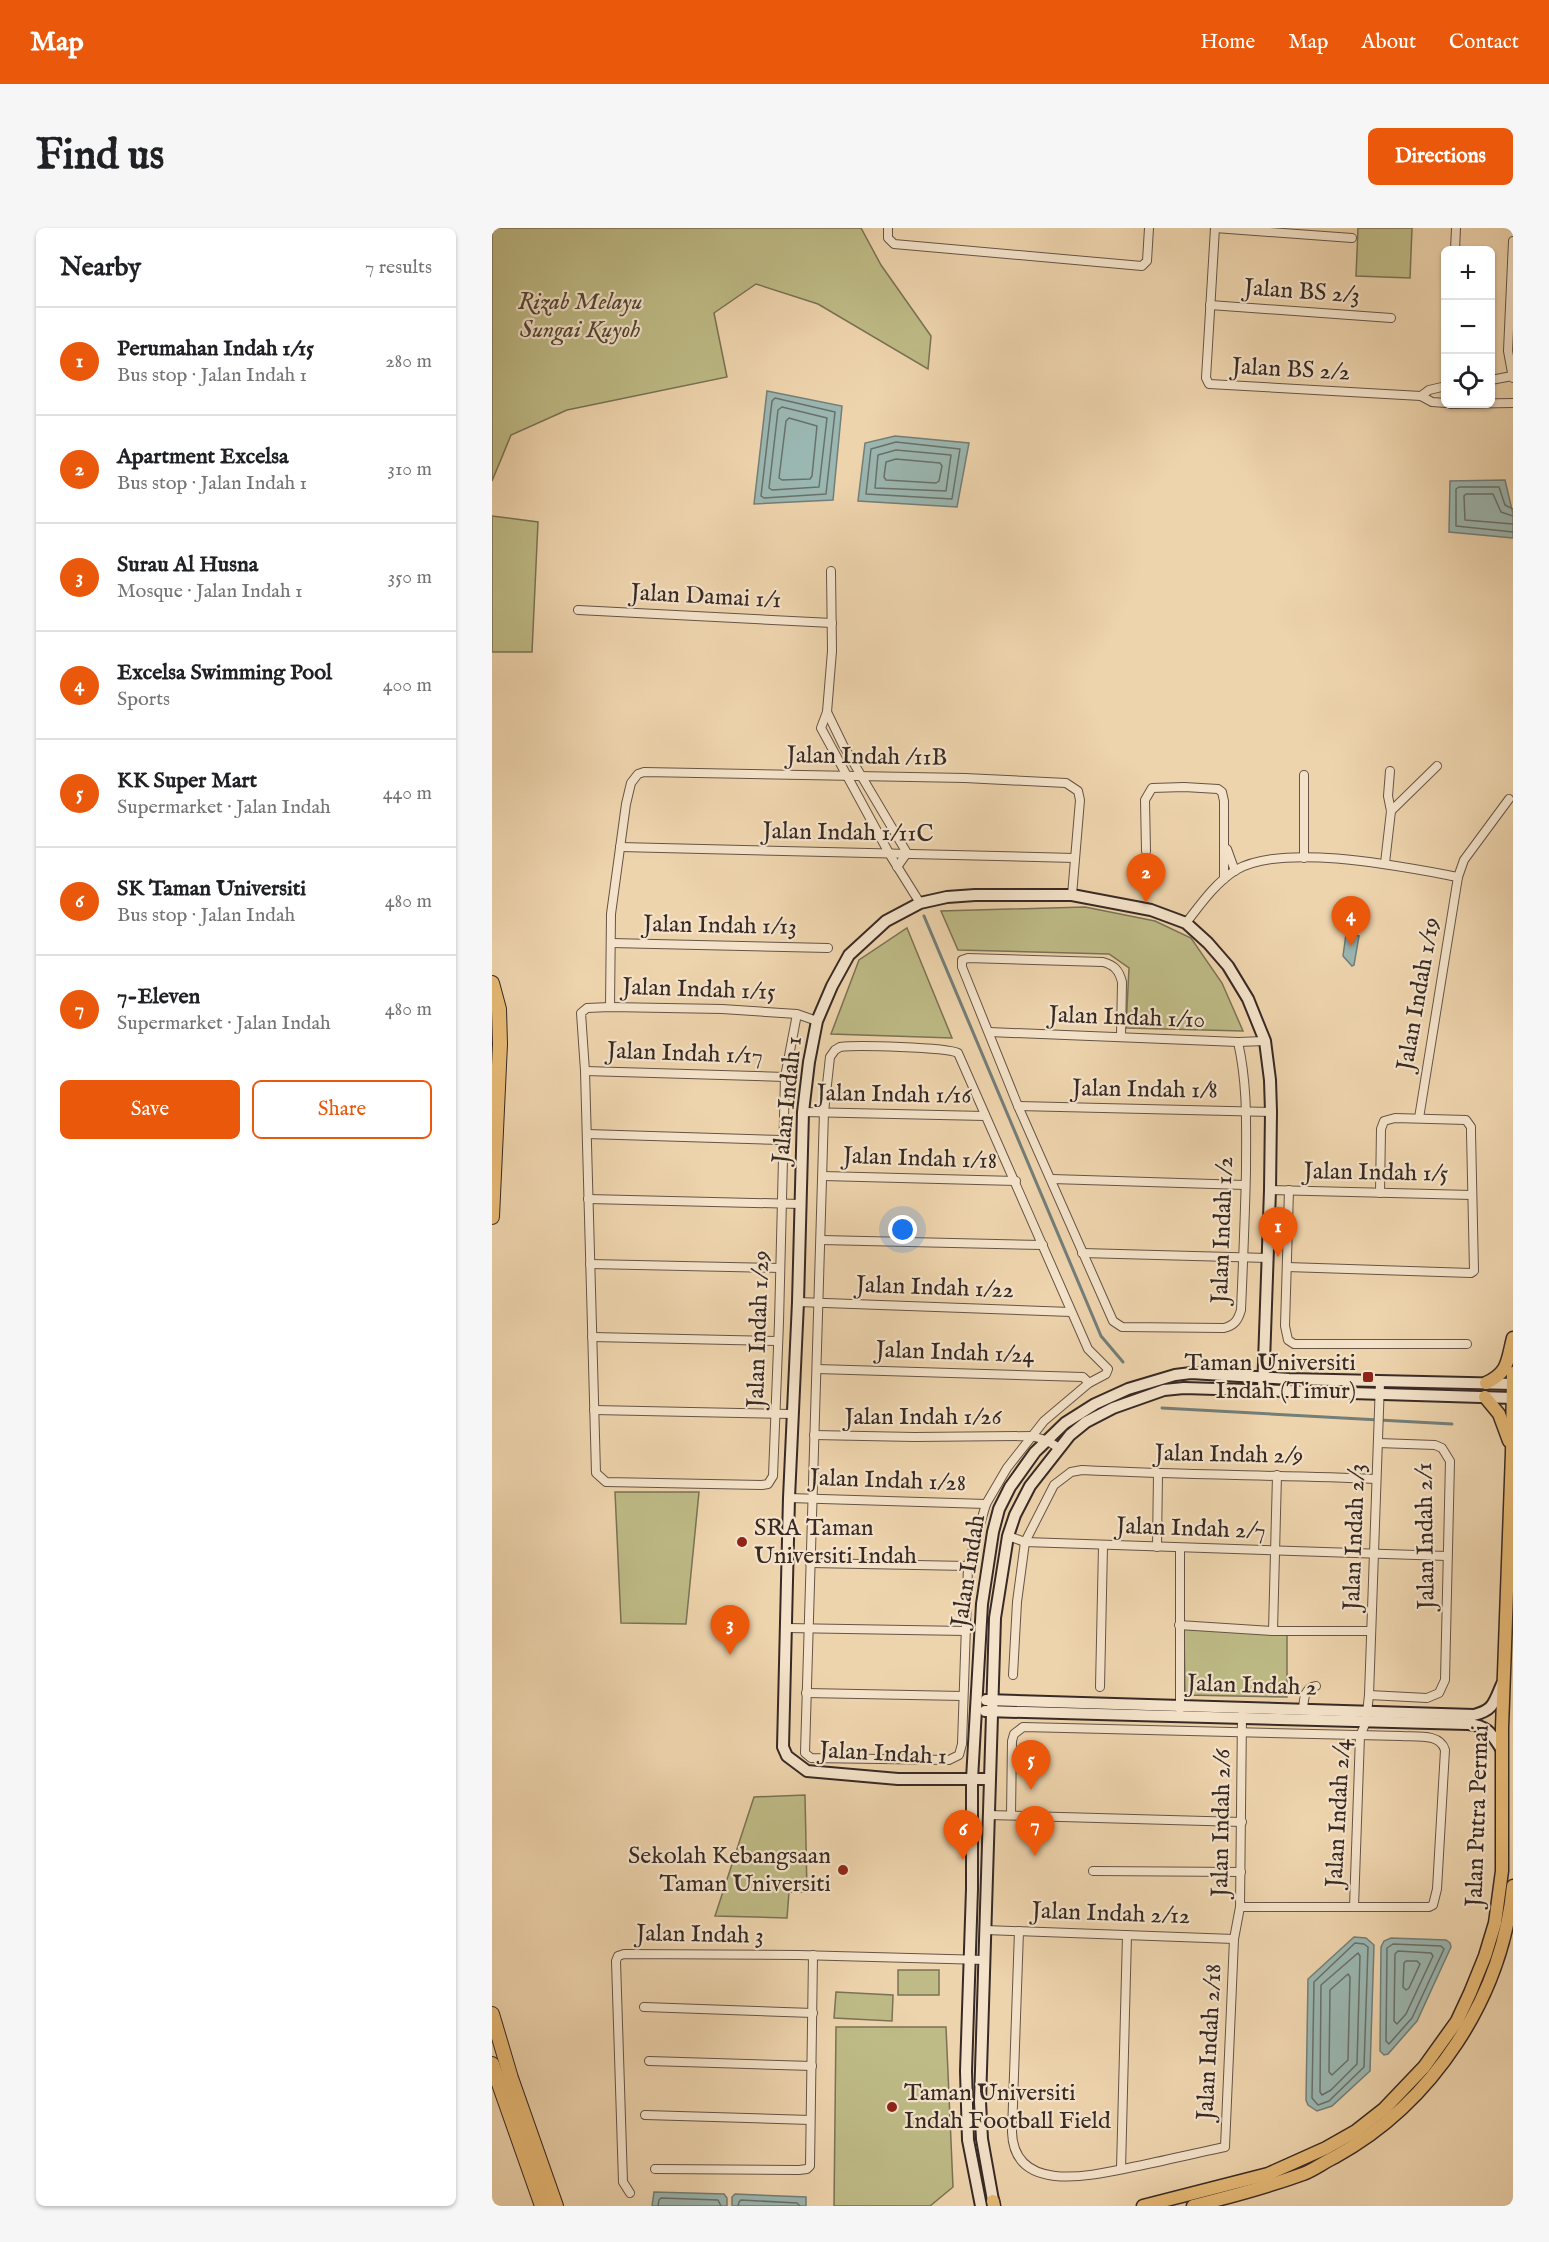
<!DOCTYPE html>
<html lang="en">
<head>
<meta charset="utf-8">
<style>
	body { margin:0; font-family:"IM FELL English",serif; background:#f6f6f6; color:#202124 }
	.controls { position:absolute; right:18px; top:18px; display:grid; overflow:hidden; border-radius:9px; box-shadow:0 2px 4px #0004 }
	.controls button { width:54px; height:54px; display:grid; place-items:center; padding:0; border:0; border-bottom:2px solid #e0e0e0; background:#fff; color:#202124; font:30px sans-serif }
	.you { position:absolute; left:411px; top:1002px; width:21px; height:21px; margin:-15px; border:4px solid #fff; border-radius:50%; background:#1a73e8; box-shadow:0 0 0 9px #1a73e833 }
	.badge { display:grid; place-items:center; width:39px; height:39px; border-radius:50%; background:#ea580c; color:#fff; font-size:20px; font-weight:700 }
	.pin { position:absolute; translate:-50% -50px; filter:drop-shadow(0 2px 3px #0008) }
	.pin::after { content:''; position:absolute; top:32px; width:21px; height:18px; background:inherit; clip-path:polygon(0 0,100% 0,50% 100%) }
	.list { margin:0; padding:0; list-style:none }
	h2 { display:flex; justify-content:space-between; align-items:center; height:78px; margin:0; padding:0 24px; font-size:26px }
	h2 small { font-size:20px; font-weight:400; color:#757577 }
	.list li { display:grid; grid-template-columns:39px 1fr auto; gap:18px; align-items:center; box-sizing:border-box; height:108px; padding:0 24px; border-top:2px solid #e0e0e0 }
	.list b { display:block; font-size:22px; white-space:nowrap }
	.list p { margin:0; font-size:20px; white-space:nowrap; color:#757577 }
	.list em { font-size:20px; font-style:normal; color:#757577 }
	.actions { display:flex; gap:12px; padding:18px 24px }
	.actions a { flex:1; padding:14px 0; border:2px solid #ea580c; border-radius:9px; text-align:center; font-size:21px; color:#ea580c }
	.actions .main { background:#ea580c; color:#fff }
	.icon { flex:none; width:33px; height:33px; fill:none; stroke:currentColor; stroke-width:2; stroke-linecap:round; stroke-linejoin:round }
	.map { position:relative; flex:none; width:1021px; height:1978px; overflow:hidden; border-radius:9px }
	header { display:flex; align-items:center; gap:36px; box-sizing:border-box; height:84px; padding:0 30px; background:#ea580c; color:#fff }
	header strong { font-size:28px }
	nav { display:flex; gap:33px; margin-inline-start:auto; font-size:21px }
	.intro { display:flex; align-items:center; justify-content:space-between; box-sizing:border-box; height:144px; padding:0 36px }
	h1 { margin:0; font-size:42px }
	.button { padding:15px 27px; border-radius:9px; background:#ea580c; color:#fff; font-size:21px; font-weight:700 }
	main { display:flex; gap:36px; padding:0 36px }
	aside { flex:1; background:#fff; border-radius:9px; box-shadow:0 2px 4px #0004 }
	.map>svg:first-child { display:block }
</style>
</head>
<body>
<header>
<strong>Map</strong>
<nav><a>Home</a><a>Map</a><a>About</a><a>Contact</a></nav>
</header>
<div class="intro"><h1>Find us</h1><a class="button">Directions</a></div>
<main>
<aside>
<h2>Nearby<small>7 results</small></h2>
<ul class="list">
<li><span class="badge">1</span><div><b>Perumahan Indah 1/15</b><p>Bus stop · Jalan Indah 1</p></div><em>280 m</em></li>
<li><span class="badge">2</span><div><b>Apartment Excelsa</b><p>Bus stop · Jalan Indah 1</p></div><em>310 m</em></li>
<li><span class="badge">3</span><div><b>Surau Al Husna</b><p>Mosque · Jalan Indah 1</p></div><em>350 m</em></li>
<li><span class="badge">4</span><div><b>Excelsa Swimming Pool</b><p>Sports</p></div><em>400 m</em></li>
<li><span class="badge">5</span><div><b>KK Super Mart</b><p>Supermarket · Jalan Indah</p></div><em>440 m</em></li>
<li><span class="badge">6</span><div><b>SK Taman Universiti</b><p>Bus stop · Jalan Indah</p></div><em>480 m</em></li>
<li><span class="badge">7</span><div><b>7-Eleven</b><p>Supermarket · Jalan Indah</p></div><em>480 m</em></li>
</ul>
<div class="actions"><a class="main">Save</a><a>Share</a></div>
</aside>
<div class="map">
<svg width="1021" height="1978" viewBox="0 0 1021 1978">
	<rect width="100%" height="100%" fill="#eed4ad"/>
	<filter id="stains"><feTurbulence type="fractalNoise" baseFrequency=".00333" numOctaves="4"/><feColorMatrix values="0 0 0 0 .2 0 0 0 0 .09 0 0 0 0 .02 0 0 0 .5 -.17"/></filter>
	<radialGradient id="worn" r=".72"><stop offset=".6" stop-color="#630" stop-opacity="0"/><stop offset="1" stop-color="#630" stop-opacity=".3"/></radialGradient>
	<!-- green -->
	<g fill="#bebb86" stroke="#7a7256" stroke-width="1.5">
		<polygon points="0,0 369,0 389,37 439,108 436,141 326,76 264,56 222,85 235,149 75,182 19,207 0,253"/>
		<polygon points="866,0 920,0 918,50 864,48"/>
		<polygon points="0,288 46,294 40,424 0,424"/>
		<polygon points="593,679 663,693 699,710 730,755 751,803 634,800 637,740 617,726 466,722 449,683"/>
		<polygon points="415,700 460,810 339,806 367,732"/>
		<polygon points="123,1264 207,1264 194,1396 129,1395"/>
		<polygon points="692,1401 795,1405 795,1469 693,1467"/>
		<polygon points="313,1567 315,1664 297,1664 295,1690 223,1688 262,1569"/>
		<rect x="406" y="1742" width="41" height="25"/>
		<polygon points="344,1764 401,1767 400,1793 342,1790"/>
		<polygon points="344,1799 454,1799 461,1959 438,1978 342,1978"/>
	</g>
	<!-- water -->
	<g fill="#9bb7b1" stroke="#737e79" stroke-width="1.5">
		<polygon points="275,163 350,178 341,272 262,276"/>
		<polygon points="403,208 477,215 465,279 366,273 373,215"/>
		<polygon points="1013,252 1021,286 1021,310 957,304 958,253"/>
		<polygon points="854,706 867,708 862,737 860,738 851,728"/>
		<polygon points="862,1709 874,1710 882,1717 878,1843 840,1878 825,1883 816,1877 814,1872 816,1751"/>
		<polygon points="899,1710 954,1712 958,1715 959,1719 925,1793 896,1826 892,1827 888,1823 889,1719 892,1713"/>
		<polygon points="162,1964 232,1966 235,1970 235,1978 160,1978"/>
		<polygon points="243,1966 314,1969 314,1978 240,1978 240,1969"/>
	</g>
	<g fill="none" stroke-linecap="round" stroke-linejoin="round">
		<!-- shore -->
		<g stroke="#69706b" stroke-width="1.5">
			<polygon points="283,170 343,184 334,266 272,270 269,268 280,173"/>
			<polygon points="290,179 335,190 327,259 280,262 277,260 286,182"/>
			<polygon points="297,190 325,198 320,248 318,251 290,252 287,250 294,193"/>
			<polygon points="404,214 468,221 460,271 374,266 379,221"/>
			<polygon points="404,222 459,227 454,263 383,260 386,227"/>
			<polygon points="404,231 448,235 450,238 447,253 444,255 394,252 392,249 394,234"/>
			<polyline points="1021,281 1013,277 1007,259 967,259 964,261 964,298 1021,304"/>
			<polyline points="1021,288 1009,284 1001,266 974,266 972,268 973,292 1021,296"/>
			<polygon points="863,1715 872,1716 876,1719 872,1839 837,1873 826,1877 820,1870 822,1754"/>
			<polygon points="901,1716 949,1718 952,1721 920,1790 897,1816 894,1813 895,1720"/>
			<polygon points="906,1723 939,1725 941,1728 914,1786 905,1796 902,1793 903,1726"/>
			<polygon points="866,1725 868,1728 865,1836 839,1862 830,1867 828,1864 829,1757"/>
			<polygon points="914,1733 925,1733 928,1736 917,1760 914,1762 911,1759 912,1735"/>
			<polygon points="856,1746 858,1749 856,1832 840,1847 837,1844 838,1762"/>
			<polyline points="166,1978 167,1972 169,1970 226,1972 229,1978"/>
			<polyline points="246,1978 247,1974 249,1972 305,1975 308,1978"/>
		</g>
		<!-- stream -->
		<g stroke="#737e79" stroke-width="3">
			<polyline points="432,688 609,1108 631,1134"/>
			<polyline points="670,1180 960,1196"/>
		</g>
		<!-- street casing -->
		<g stroke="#655447" stroke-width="10">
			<g id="street">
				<polyline points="396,0 396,10 402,16 650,38 655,33 657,0"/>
				<polyline points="723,0 714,150 717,156 929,168"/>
				<polyline points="723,0 860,10"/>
				<polyline points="1021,13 1016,123 1021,150"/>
				<polyline points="963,22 964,0"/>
				<polyline points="718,77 899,90"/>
				<polyline points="999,152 1020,148"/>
				<polyline points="929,168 937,162 954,158"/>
				<polyline points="929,168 940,174 954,175"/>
				<polyline points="958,176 1021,175"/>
				<polyline points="339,343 340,423 335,484 329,500 398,627 428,675"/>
				<polyline points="86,382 340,395"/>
				<polyline points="335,484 351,517 415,625 405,639"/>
				<polyline points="812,547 812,630"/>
				<polyline points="899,583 945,538"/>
				<polyline points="128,619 583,630"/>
				<polyline points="735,621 743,643"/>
				<polyline points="654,623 653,572 660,560 692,559 726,561 730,564 732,573 732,651"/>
				<polyline points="893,635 899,583 896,568 898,543"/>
				<path d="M694 695C708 677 724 654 744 642 792 614 912 639 966 649"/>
				<polyline points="119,715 336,720"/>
				<polyline points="118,779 119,686 134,576 139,555 146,546 152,544 473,550 574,555 586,563 588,572 580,667"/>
				<polyline points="305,786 293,849 287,1094 281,1248 276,1256 270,1257 114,1254 104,1245 93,843 89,785 95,780 118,779 230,781 305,786 325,793"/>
				<polyline points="497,804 746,814 773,813"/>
				<path d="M629 809 630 754C627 742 622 737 611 734L476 730 470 732V739L526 878 621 1093 630 1099 732 1100C743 1097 746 1092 749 1082 751 1036 753 990 754 943 754 898 756 859 746 814"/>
				<path d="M348 819C364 817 454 819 466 825L596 1121 616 1141 614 1146 597 1155 552 1193 515 1240 494 1276 476 1338 470 1516 467 1527 457 1532 319 1530 313 1525 332 884 338 829 343 822Z"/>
				<polyline points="93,843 293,849"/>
				<polyline points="526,878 779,884"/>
				<polyline points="311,884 493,888"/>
				<polyline points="927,890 966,649 972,632 1017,571"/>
				<polyline points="95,906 290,912"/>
				<polyline points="331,948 524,953"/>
				<polyline points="560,951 753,957"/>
				<polyline points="778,962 980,967"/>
				<polyline points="797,962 793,1098 796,1112 802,1116 975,1116"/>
				<polyline points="96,971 308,976"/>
				<polyline points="329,1012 551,1017"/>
				<polyline points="590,1025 776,1030"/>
				<polyline points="98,1036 288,1040"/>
				<polyline points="795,1039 979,1045 982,1043 979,904 979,899 974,892 903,890 892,893 889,901 888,965"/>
				<polyline points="306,1074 579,1084"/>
				<polyline points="100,1109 286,1113"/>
				<polyline points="325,1141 591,1149 597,1155"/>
				<polyline points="102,1182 300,1186"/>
				<polyline points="322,1207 422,1209 539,1208 554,1212 567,1220"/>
				<polyline points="297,1270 494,1276"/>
				<polyline points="516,1308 533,1314 955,1328"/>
				<polyline points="665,1319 666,1246"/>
				<polyline points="688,1320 688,1481"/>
				<polyline points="318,1335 476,1338"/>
				<polyline points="687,1397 781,1403 879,1403"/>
				<polyline points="295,1400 474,1403"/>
				<polyline points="781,1403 785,1247"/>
				<path d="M521 1447 525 1374 533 1314 562 1257 579 1244 590 1242C688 1247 786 1247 883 1251"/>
				<polyline points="608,1459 611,1318"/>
				<polyline points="314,1465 471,1468"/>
				<polyline points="877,1467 935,1470 947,1465 953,1452 958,1233 950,1220 943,1217 886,1215"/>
				<path d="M811 1481C812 1471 812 1460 824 1458"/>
				<polyline points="496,1587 750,1594"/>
				<path d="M519 1587 520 1513 522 1506 531 1499 909 1508C924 1509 948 1505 953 1522L945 1661 941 1677 937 1679H748"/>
				<polyline points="601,1643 749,1644"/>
				<polyline points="862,1679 868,1508 874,1494 877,1467 888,1154"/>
				<polyline points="494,1702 742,1711"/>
				<path d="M527 1703 520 1904C522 1969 606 1946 646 1938 675 1932 704 1925 733 1919L742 1711 748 1679 750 1487"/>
				<polyline points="152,1779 321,1785"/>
				<polyline points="157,1833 320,1838"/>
				<polyline points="153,1887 318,1892"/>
				<polyline points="163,1941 307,1942 315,1941 318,1938 321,1727"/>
				<polyline points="629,1941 635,1707"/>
				<polyline points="138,1965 131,1954 124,1733 126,1728 132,1726 306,1727 493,1732"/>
			</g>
		</g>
		<!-- secondary casing -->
		<g stroke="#372925" stroke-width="14">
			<g id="secondary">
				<path d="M494 1472 982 1487C1002 1482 1002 1474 1010 1456"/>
				<path d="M493 1483 976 1496C996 1498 999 1505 1010 1522"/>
				<polyline points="497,1551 406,1551 315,1543 295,1528 291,1519 297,1270 306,1074 311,884 317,834 325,793 340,758 357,727 394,693 428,675 455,669 483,667 580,667 659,682 694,695 716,715 736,738 756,771 773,813 778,852 779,884 778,962 771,1163"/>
				<polyline points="489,1978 476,1912 474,1843 480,1661 480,1551 490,1376 501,1304 507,1281 518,1259 543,1224 573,1195 603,1176 636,1161 683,1147 699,1145 797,1151 1021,1156"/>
				<polyline points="502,1978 490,1911 488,1874 503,1390 516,1308 523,1287 538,1258 578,1207 594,1194 621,1180 672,1162 692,1160 1021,1170"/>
			</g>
		</g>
		<!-- primary casing -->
		<g stroke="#372925" stroke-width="15">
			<g id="primary">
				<path d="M994 1155C1017 1144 1015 1133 1021 1110"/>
				<polyline points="993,1169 1007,1186 1017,1213"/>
				<polyline points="501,1973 502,1978"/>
				<polyline points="651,1978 776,1946 834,1920 864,1903 892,1881 932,1839 965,1793 978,1765 993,1728 1003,1695 1010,1643 1010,1500 1020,1225 1021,1145"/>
				<path d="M701 1978C738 1969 775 1959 811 1946 822 1942 832 1934 843 1929 941 1875 1010 1770 1021 1658"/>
			</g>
		</g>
		<!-- highway casing -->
		<g stroke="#372925" stroke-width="16">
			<g id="highway">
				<polyline points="0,755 7,781 8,816 0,989"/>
				<polyline points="0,1786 19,1850 64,1978"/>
				<polyline points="0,1836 50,1978"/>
			</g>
		</g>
		<!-- street -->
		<use href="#street" stroke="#f4e3ca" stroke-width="8"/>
		<!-- secondary -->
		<use href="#secondary" stroke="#f4e3ca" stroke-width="10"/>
		<!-- primary -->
		<use href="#primary" stroke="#e7ba76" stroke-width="12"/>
		<!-- highway -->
		<use href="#highway" stroke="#e7ba76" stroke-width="14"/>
	</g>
	<!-- markers -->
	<g fill="#8f2418" stroke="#f4e3ca" stroke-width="2">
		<rect x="870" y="1143" width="12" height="12" rx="3"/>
		<circle cx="250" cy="1314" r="6"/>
		<circle cx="351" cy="1642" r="6"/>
		<circle cx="400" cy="1879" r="6"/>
	</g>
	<g text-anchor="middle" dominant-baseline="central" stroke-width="4.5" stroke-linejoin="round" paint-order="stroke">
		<!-- street labels -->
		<g font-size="24" fill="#372925" stroke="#f4e3ca">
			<text transform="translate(810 64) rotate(4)">Jalan BS 2/3</text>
			<text transform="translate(799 142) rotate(3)">Jalan BS 2/2</text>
			<text transform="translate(214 369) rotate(3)">Jalan Damai 1/1</text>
			<text transform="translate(375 529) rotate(1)">Jalan Indah /11B</text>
			<text transform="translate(356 605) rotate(1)">Jalan Indah 1/11C</text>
			<text transform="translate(228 698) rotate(1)">Jalan Indah 1/13</text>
			<text transform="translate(207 762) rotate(2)">Jalan Indah 1/15</text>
			<text transform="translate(927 766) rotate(-80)">Jalan Indah 1/19</text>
			<text transform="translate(635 790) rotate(2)">Jalan Indah 1/10</text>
			<text transform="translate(193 826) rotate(2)">Jalan Indah 1/17</text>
			<text transform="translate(653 862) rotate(1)">Jalan Indah 1/8</text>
			<text transform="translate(402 867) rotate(1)">Jalan Indah 1/16</text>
			<text transform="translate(296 872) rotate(-84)">Jalan Indah 1</text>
			<text transform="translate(428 931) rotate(2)">Jalan Indah 1/18</text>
			<text transform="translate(884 945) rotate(1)">Jalan Indah 1/5</text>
			<text transform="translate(731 1002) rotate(-88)">Jalan Indah 1/2</text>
			<text transform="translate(443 1060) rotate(2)">Jalan Indah 1/22</text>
			<text transform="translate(267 1101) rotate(-88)">Jalan Indah 1/29</text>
			<text transform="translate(463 1125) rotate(2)">Jalan Indah 1/24</text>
			<text x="431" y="1189">Jalan Indah 1/26</text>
			<text transform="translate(737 1227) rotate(1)">Jalan Indah 2/9</text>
			<text transform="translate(396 1253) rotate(2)">Jalan Indah 1/28</text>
			<text transform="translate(699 1301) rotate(2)">Jalan Indah 2/7</text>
			<text transform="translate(934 1308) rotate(-91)">Jalan Indah 2/1</text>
			<text transform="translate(863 1309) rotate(-88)">Jalan Indah 2/3</text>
			<text transform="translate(477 1343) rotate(-81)">Jalan Indah</text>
			<text transform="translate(760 1458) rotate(2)">Jalan Indah 2</text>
			<text transform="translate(391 1526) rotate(3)">Jalan Indah 1</text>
			<text transform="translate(847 1585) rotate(-87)">Jalan Indah 2/4</text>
			<text transform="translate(986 1588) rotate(-88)">Jalan Putra Permai</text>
			<text transform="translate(730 1595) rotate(-89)">Jalan Indah 2/6</text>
			<text transform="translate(619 1686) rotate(2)">Jalan Indah 2/12</text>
			<text transform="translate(208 1707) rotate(1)">Jalan Indah 3</text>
			<text transform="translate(718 1814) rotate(-87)">Jalan Indah 2/18</text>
		</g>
		<!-- park labels -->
		<g font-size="24" font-style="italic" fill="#524638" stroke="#f4e3ca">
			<text x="88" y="74">Rizab Melayu<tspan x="88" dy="28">Sungai Kuyoh</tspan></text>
		</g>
		<!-- poi labels -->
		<g font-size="24" fill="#372925" stroke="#f4e3ca" text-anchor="end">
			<text x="864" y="1135">Taman Universiti<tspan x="864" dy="28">Indah (Timur)</tspan></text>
			<text x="262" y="1300" text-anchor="start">SRA Taman<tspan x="262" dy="28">Universiti Indah</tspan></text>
			<text x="339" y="1628">Sekolah Kebangsaan<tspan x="339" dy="28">Taman Universiti</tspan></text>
			<text x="412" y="1865" text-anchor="start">Taman Universiti<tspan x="412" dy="28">Indah Football Field</tspan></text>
		</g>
	</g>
	<rect width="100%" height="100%" filter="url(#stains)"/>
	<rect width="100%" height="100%" fill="url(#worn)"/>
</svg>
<div class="controls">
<button>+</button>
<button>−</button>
<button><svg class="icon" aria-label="locate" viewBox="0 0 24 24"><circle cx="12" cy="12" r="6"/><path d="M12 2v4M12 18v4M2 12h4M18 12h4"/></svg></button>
</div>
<div class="you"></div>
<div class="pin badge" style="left:786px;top:1029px">1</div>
<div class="pin badge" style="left:654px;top:675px">2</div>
<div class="pin badge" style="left:238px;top:1427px">3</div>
<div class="pin badge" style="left:859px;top:718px">4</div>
<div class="pin badge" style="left:539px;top:1562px">5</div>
<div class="pin badge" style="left:471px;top:1632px">6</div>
<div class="pin badge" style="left:543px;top:1628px">7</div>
</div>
</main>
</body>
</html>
